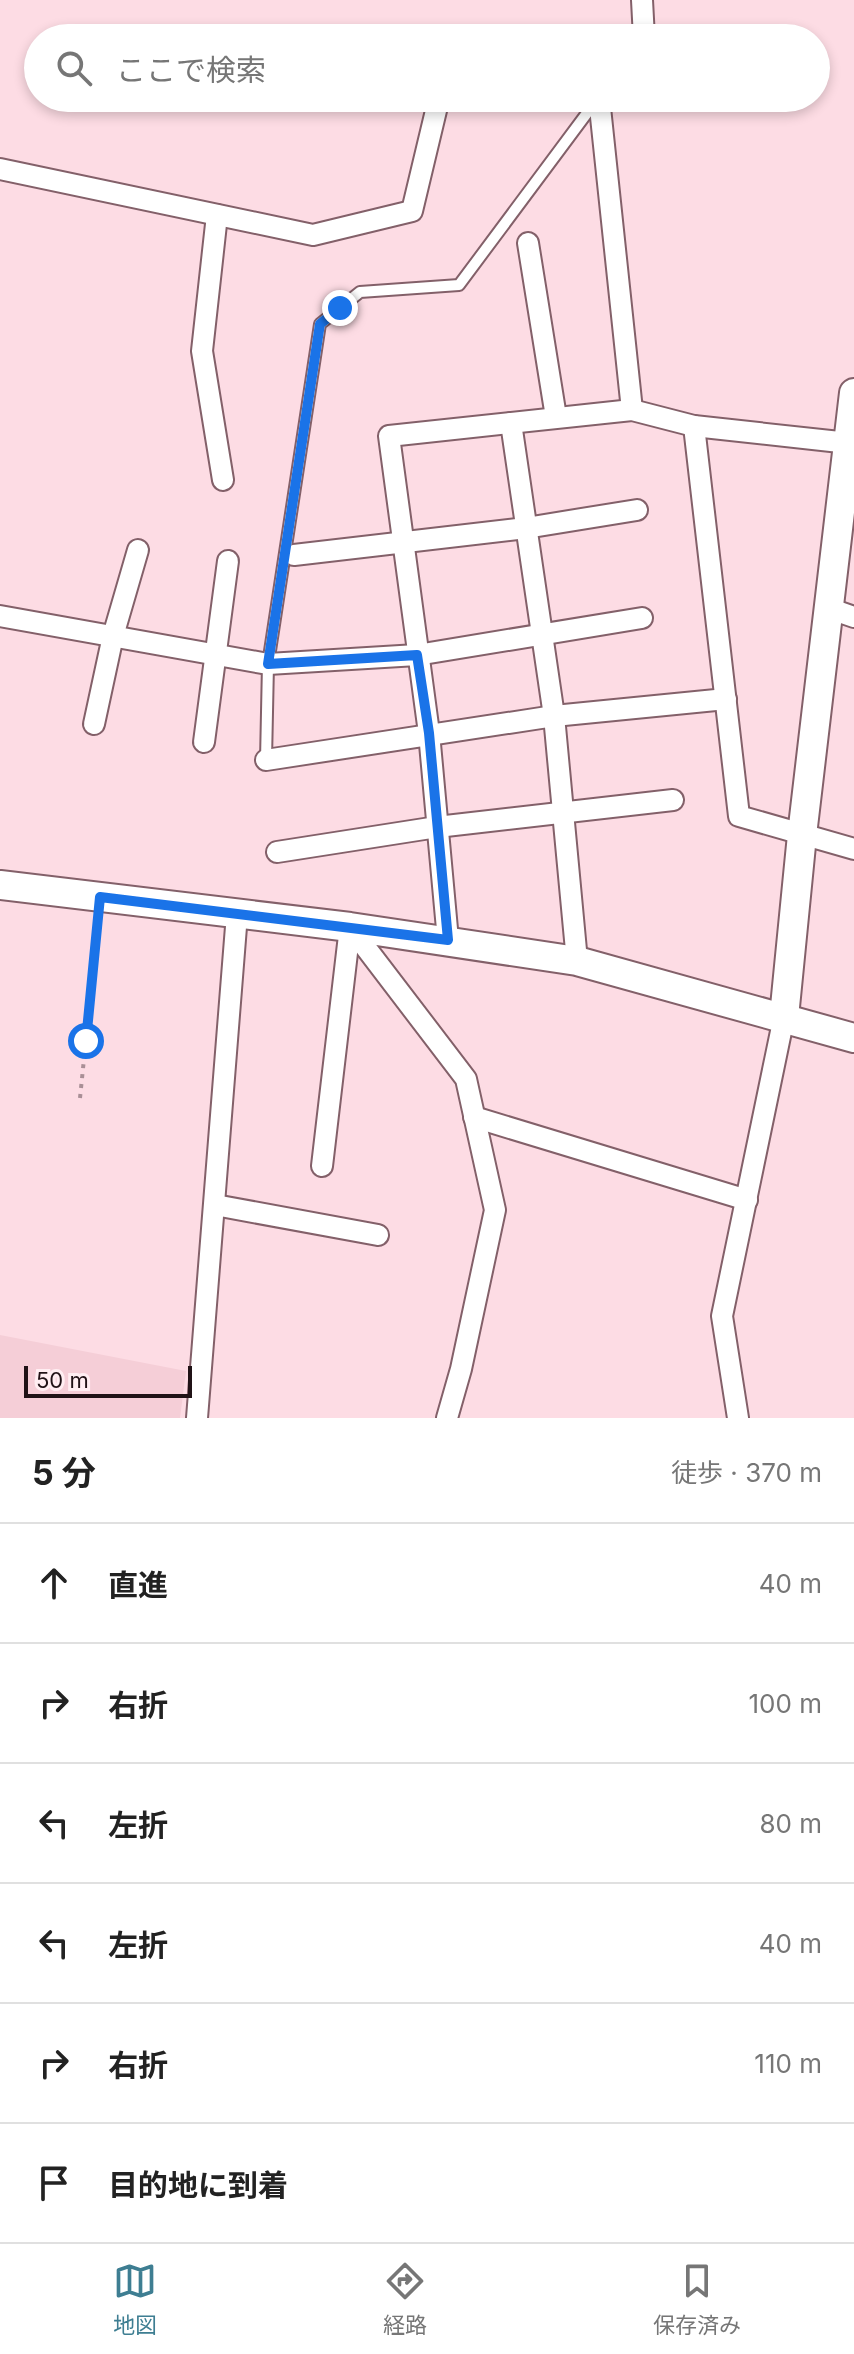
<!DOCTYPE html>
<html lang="ja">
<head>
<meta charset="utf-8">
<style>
	body { margin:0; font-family:Inter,"Noto Sans JP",sans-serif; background:#f2f2f2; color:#222 }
	.scale { position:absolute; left:24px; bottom:20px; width:168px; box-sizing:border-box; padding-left:8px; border:4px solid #201216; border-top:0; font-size:22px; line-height:28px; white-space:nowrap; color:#201216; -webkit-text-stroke:6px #ffeef2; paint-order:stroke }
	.stop { position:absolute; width:24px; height:24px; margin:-18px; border:6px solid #1a73e8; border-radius:50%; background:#fff }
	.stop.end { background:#1a73e8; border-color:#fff; box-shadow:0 2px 8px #0008 }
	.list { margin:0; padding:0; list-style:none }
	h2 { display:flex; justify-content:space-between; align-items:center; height:104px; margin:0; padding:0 32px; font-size:34px }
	h2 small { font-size:26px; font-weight:400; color:#767676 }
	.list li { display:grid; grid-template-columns:52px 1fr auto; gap:24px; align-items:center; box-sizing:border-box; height:120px; padding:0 32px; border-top:2px solid #e0e0e0 }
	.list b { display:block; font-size:30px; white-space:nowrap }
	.list em { font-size:26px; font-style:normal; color:#767676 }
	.icon { flex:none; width:44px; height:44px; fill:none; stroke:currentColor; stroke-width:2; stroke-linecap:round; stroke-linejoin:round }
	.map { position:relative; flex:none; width:854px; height:1418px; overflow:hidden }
	.search { position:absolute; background:#fff; box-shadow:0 4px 12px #0003; left:24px; right:24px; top:24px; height:88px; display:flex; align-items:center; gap:20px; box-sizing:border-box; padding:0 28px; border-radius:44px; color:#767676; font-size:30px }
	.sheet { height:824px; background:#fff }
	nav { display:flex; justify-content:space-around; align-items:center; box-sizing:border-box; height:112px; border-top:2px solid #e0e0e0; background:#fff; font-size:22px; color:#767676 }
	nav a { display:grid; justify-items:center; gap:4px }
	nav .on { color:#3e7e92 }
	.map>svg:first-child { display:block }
</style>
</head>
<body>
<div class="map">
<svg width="854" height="1418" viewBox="0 0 854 1418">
	<rect width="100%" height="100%" fill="#fddce4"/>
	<!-- built -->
	<polygon fill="#f5ced7" points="0,1335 186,1371 180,1418 0,1418"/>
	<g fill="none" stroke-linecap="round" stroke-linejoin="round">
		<!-- lane casing -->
		<g stroke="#836069" stroke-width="14">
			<polyline id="lane" points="266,760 268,664 320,324 360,292 459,285 596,101"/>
		</g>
		<!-- street casing -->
		<g stroke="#836069" stroke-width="24">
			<g id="street">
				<polyline points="642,0 644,38"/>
				<polyline points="599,98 632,410"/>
				<polyline points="0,169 313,235 412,211 439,98"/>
				<polyline points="217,215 202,351 223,480"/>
				<polyline points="528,243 556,417"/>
				<polyline points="511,423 554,716 577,961"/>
				<polyline points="694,426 739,816 854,849"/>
				<polyline points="294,555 526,528 637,510"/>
				<polyline points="831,609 854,617"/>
				<polyline points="0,616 268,664 417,655 642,618"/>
				<polyline points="94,724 113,636 138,550"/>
				<polyline points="204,742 228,561"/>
				<polyline points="266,760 554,716 726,699"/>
				<polyline points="277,852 437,827 673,800"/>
				<polyline points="350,927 466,1079 495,1210 461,1369 447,1418"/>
				<polyline points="448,940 429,733 389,436 632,410 694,426 849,443"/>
				<polyline points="474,1117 747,1200"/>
				<polyline points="322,1166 350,927"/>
				<polyline points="215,1205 378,1235"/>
				<polyline points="197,1418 237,914"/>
				<polyline points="738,1418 722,1316 784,1017"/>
			</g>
		</g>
		<!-- secondary casing -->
		<g stroke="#836069" stroke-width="32">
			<g id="secondary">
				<polyline points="0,885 350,927 577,961 854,1038"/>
				<polyline points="784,1017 802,835 854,393"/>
			</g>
		</g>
		<!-- path -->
		<polyline stroke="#a98f96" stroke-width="4" stroke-dasharray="4 6" stroke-linecap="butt" points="80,1098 98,921"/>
		<!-- lane -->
		<use href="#lane" stroke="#fff" stroke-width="10"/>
		<!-- street -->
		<use href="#street" stroke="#fff" stroke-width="20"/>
		<!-- secondary -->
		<use href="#secondary" stroke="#fff" stroke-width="28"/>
	</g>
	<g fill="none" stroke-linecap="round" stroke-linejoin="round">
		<!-- route -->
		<polyline stroke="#1a73e8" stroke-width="10" points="86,1041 100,897 448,940 429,733 417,655 268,664 320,324 340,308"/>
	</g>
</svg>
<div class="scale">50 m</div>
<div class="stop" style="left:86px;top:1041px"></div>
<div class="stop end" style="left:340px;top:308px"></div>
<div class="search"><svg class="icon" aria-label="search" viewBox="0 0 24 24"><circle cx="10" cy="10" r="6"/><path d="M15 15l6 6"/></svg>ここで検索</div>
</div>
<section class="sheet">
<h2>5 分<small>徒歩 · 370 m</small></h2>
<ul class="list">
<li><svg class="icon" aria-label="ahead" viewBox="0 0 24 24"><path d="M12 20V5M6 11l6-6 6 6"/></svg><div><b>直進</b></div><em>40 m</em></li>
<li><svg class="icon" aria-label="right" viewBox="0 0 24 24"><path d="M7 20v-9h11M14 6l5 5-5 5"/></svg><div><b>右折</b></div><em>100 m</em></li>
<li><svg class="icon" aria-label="left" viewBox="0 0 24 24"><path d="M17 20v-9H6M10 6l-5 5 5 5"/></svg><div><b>左折</b></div><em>80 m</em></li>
<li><svg class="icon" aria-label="left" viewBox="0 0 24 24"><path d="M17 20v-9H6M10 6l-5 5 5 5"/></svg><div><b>左折</b></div><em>40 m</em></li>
<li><svg class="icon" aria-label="right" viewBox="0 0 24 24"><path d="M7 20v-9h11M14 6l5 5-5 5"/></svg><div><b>右折</b></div><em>110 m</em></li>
<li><svg class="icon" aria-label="arrive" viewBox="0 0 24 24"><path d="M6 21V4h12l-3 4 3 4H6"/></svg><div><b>目的地に到着</b></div></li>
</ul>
</section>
<nav>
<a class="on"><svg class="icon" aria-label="map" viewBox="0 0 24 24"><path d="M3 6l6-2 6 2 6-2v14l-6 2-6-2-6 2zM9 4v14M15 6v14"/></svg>地図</a>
<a><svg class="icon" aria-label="directions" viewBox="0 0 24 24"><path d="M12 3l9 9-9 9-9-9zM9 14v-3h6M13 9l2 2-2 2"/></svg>経路</a>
<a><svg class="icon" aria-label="saved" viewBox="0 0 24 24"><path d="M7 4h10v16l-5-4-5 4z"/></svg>保存済み</a>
</nav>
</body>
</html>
